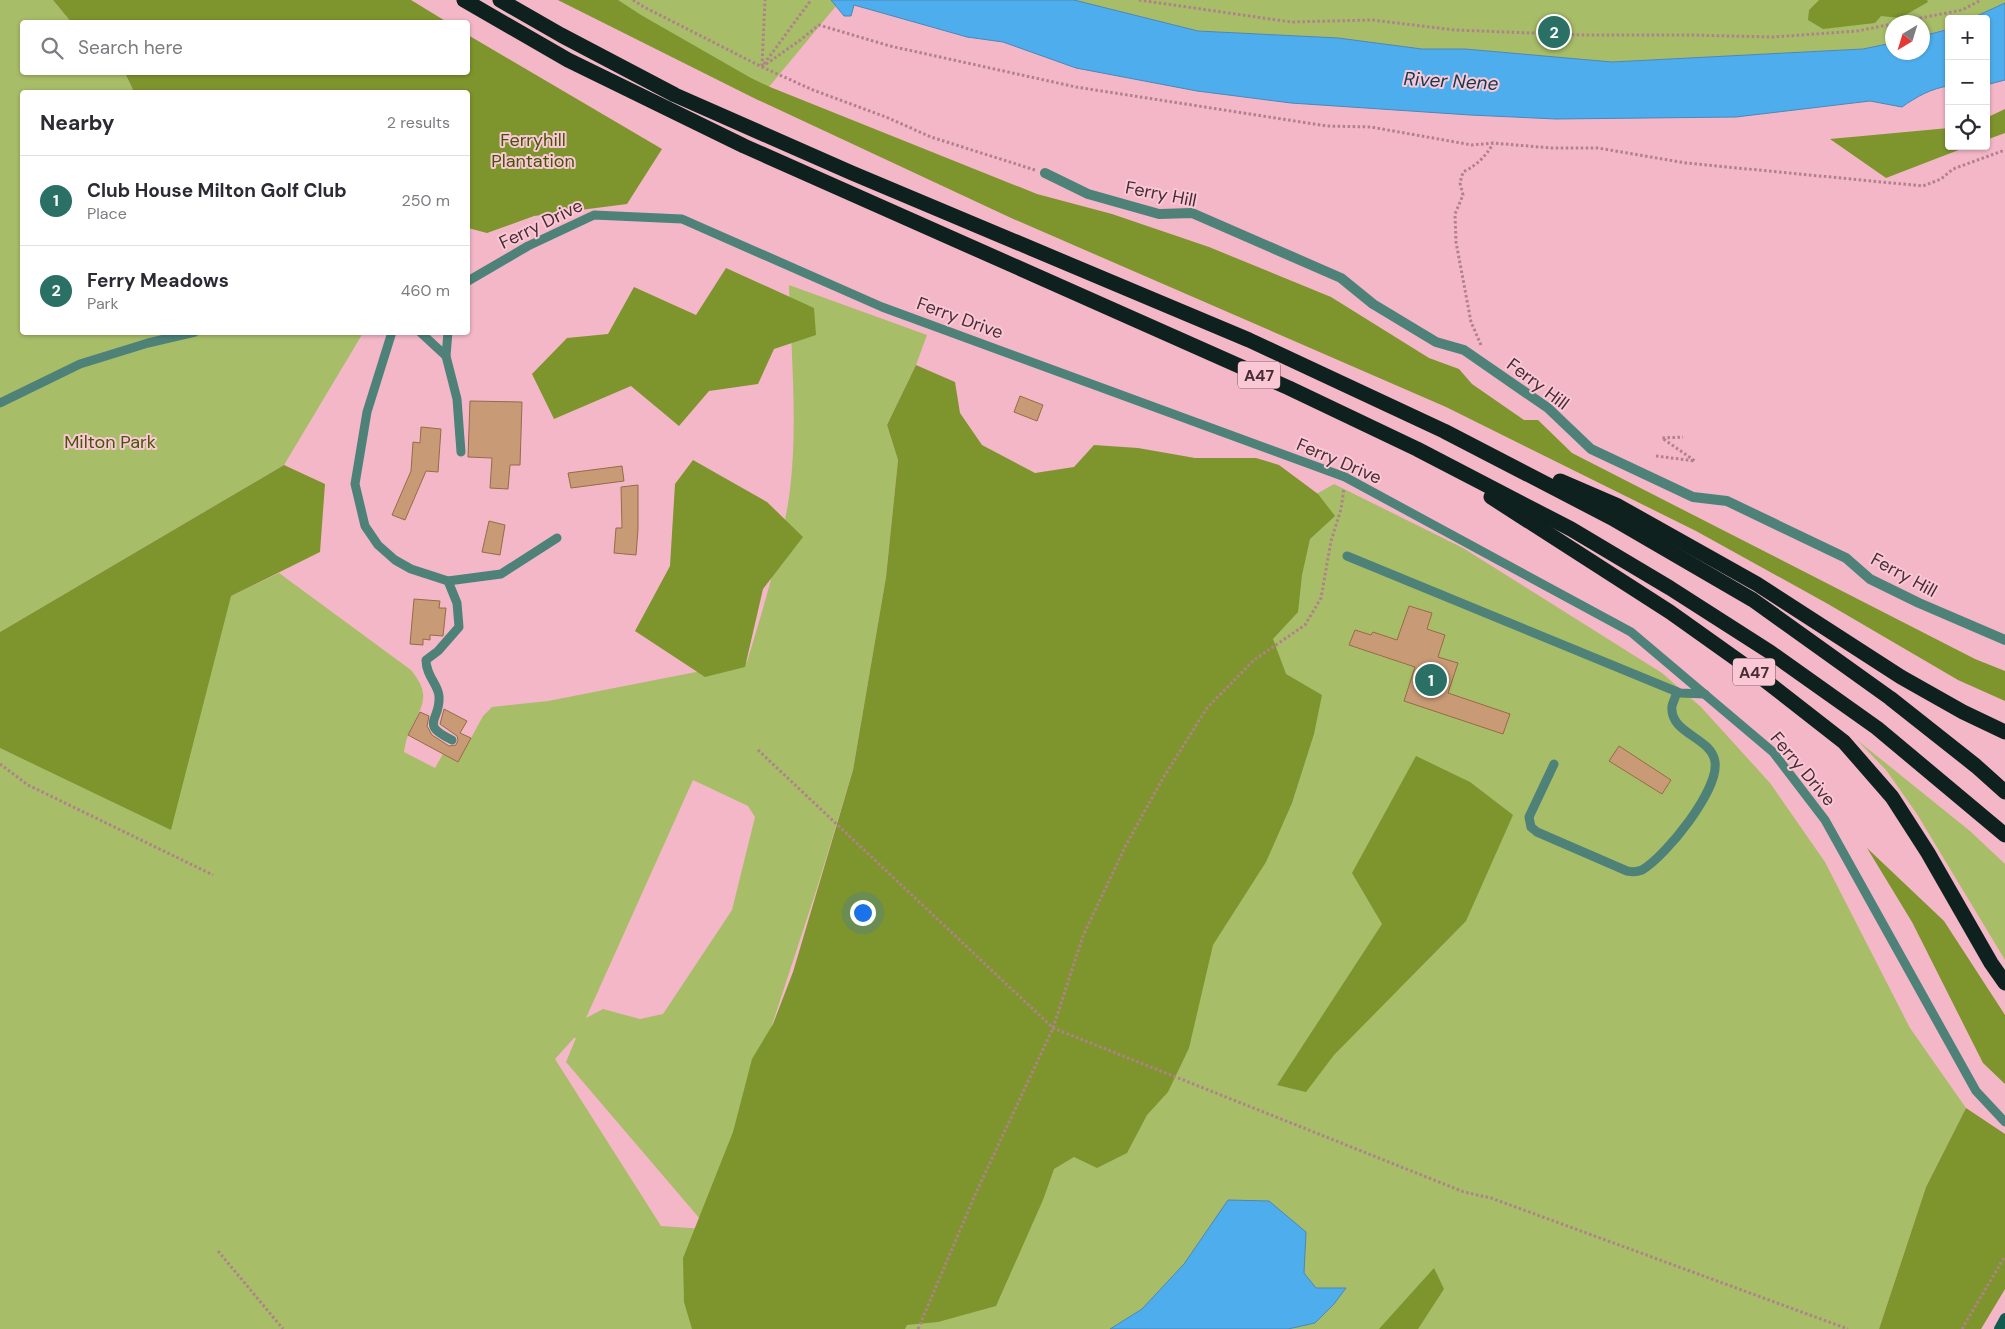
<!DOCTYPE html>
<html lang="en">
<head>
<meta charset="utf-8">
<style>
	body { margin:0; font-family:"DM Sans",sans-serif; background:#f2f2f3; color:#2b2b33 }
	.controls { position:absolute; right:15px; top:15px; display:grid; overflow:hidden; border-radius:5px; box-shadow:0 1px 4px #0004 }
	.controls button { width:45px; height:45px; display:grid; place-items:center; padding:0; border:0; border-bottom:1px solid #e1e1e2; background:#fff; color:#2b2b33; font:25px sans-serif }
	.compass { position:absolute; left:1885px; top:15px; width:45px; height:45px; border-radius:50%; background:#fff; box-shadow:0 1px 4px #0004; rotate:218deg }
	.you { position:absolute; left:862px; top:912px; width:18px; height:18px; margin:-12px; border:4px solid #fff; border-radius:50%; background:#1a73e8; box-shadow:0 0 0 8px #1a73e833 }
	.badge { display:grid; place-items:center; width:32px; height:32px; border-radius:50%; background:#2a7064; color:#fff; font-size:16px; font-weight:700 }
	.pin { position:absolute; translate:-50% -50%; border:2px solid #fff; box-shadow:0 1px 5px #0006 }
	.list { margin:0; padding:0; list-style:none }
	h2 { display:flex; justify-content:space-between; align-items:center; height:65px; margin:0; padding:0 20px; font-size:21px }
	h2 small { font-size:16px; font-weight:400; color:#7c7c81 }
	.list li { display:grid; grid-template-columns:32px 1fr auto; gap:15px; align-items:center; box-sizing:border-box; height:90px; padding:0 20px; border-top:1px solid #e1e1e2 }
	.list b { display:block; font-size:19px; white-space:nowrap }
	.list p { margin:0; font-size:16px; white-space:nowrap; color:#7c7c81 }
	.list em { font-size:16px; font-style:normal; color:#7c7c81 }
	.icon { flex:none; width:28px; height:28px; fill:none; stroke:currentColor; stroke-width:2; stroke-linecap:round; stroke-linejoin:round }
	.map { position:relative; flex:none; width:2005px; height:1329px; overflow:hidden }
	.search { position:absolute; background:#fff; box-shadow:0 1px 4px #0004; left:20px; top:20px; width:450px; height:55px; display:flex; align-items:center; gap:12px; box-sizing:border-box; padding:0 18px; border-radius:5px; color:#7c7c81; font-size:19px }
	.panel { position:absolute; background:#fff; box-shadow:0 1px 4px #0004; left:20px; top:90px; width:450px; height:245px; border-radius:5px }
	.map>svg:first-child { display:block }
</style>
</head>
<body>
<div class="map">
<svg width="2005" height="1329" viewBox="0 0 2005 1329">
	<rect width="100%" height="100%" fill="#f4b7c7"/>
	<!-- green -->
	<g fill="#a8bd68" fill-rule="evenodd">
		<polygon points="0,0 53,0 71,22 22,22 22,72 125,73 134,92 22,92 22,332 363,333 284,465 0,632"/>
		<polygon points="558,0 841,0 758,100"/>
		<polygon points="1074,0 2005,0 2005,3 1970,19 1949,19 1949,28 1923,36 1922,22 1892,22 1892,43 1863,49 1612,62 1571,59 1465,49 1422,49 1338,38 1198,31"/>
		<path d="M789 285 927 335 916 365 887 425 898 460 886 577 853 770 817 888 706 1226 566 1062 576 1038H574L555 1059 661 1226 747 1232 1219 549 1334 484 1463 548 1662 673 1701 707 1770 783 1825 862 1910 1028 1966 1108 1926 1187 1879 1329H0V748L15 755 231 596 279 573 411 670C433 697 421 706 409 733 406 739 405 746 404 752L435 768 443 754 458 762 483 716 492 707 548 701 747 662C764 605 782 549 790 490 798 423 791 353 789 285ZM693 780 748 806 755 817 732 910 663 1014 640 1019 603 1009 586 1018Z"/>
		<polygon points="1857,740 1970,831 2005,864 2005,960 1917,814 1886,770"/>
	</g>
	<!-- forest -->
	<g fill="#7e942d">
		<polygon points="53,0 411,0 447,22 71,22"/>
		<polygon points="558,0 618,0 641,15 751,78 770,87 1037,194 1112,214 1209,247 1331,297 1429,358 1459,369 1472,384 1524,420 1538,420 1572,453 1975,659 2005,671 2005,701 1958,680 1828,604 1696,531 1446,407 1009,217 758,100"/>
		<polygon points="1819,0 1927,0 1928,2 1900,18 1881,16 1875,23 1823,29 1808,20 1809,10"/>
		<polygon points="468,35 662,149 627,204 534,216 487,233 468,228 468,92 134,92 125,73 468,72"/>
		<polygon points="2005,109 2005,133 1986,140 1986,118"/>
		<polygon points="1949,128 1949,146 1969,146 1886,178 1830,139"/>
		<polygon points="726,268 814,308 816,335 774,349 758,384 709,391 679,426 631,386 554,419 532,374 567,338 608,334 634,287 696,315"/>
		<polygon points="916,365 955,382 960,413 982,445 1035,473 1074,467 1094,445 1138,448 1195,458 1256,458 1279,465 1318,494 1335,516 1310,539 1302,575 1298,612 1273,639 1286,674 1322,695 1314,734 1292,803 1266,862 1213,945 1189,1048 1168,1092 1147,1115 1127,1153 1097,1168 1074,1157 1054,1169 1043,1200 996,1306 938,1322 907,1325 905,1329 692,1329 684,1302 683,1258 733,1132 752,1059 773,1024 793,972 853,770 886,577 898,460 887,425"/>
		<polygon points="693,460 767,502 803,537 763,589 745,667 705,677 635,631 670,566 675,484"/>
		<polygon points="284,465 325,484 320,552 231,596 171,830 0,748 0,632"/>
		<polygon points="1416,756 1470,782 1513,815 1466,921 1334,1055 1306,1092 1277,1085 1382,924 1352,873"/>
		<polygon points="1867,848 1944,921 2005,1015 2005,1084 1983,1063 1912,922"/>
		<polygon points="1966,1108 2005,1134 2005,1289 1981,1329 1879,1329 1926,1187"/>
		<polygon points="1434,1268 1444,1289 1418,1329 1379,1329"/>
	</g>
	<!-- water -->
	<g fill="#4eaeed" stroke="#4c87b6">
		<path d="M831 0H1074L1198 31 1338 38 1422 49H1465L1612 62 1863 49 1892 43V52H1922L1923 36 1949 29V86C1932 88 1916 97 1902 107L1870 101 1736 117 1556 119 1470 115 1291 103 1197 91 1076 68 1003 42 967 37 854 5 851 16H844Z"/>
		<polygon points="2005,3 2005,80 1986,85 1986,19 1970,19"/>
		<polygon points="1228,1200 1269,1201 1306,1232 1304,1273 1316,1288 1346,1288 1334,1304 1315,1323 1288,1329 1110,1329 1142,1309 1184,1264"/>
	</g>
	<!-- building -->
	<g fill="#c89a75" stroke="#966b47">
		<polygon points="1020,396 1043,405 1037,421 1014,412"/>
		<polygon points="470,401 522,402 520,465 510,465 508,489 490,488 492,458 468,457"/>
		<polygon points="421,427 441,429 438,472 426,471 405,520 392,515 411,471 413,442 420,443"/>
		<polygon points="622,466 624,481 571,488 568,473"/>
		<polygon points="638,485 638,529 636,555 614,553 616,528 622,528 621,487"/>
		<polygon points="489,521 505,525 500,555 482,552"/>
		<polygon points="414,599 440,601 439,608 446,608 443,636 430,635 430,640 423,639 423,645 410,644"/>
		<polygon points="1409,606 1432,613 1427,629 1445,635 1438,657 1458,663 1448,693 1510,714 1503,734 1404,701 1415,667 1349,645 1355,630 1371,635 1373,632 1397,640"/>
		<polygon points="444,709 467,721 460,733 471,738 458,762 408,735 420,712 429,716 427,726 432,735 449,746 456,745 458,740 457,736 440,724"/>
		<polygon points="1619,746 1671,780 1662,794 1609,761"/>
	</g>
	<g fill="none" stroke-linecap="round" stroke-linejoin="round">
		<!-- path -->
		<g stroke="#b0818d" stroke-width="3" stroke-dasharray="2.5 2.5" stroke-linecap="butt">
			<polyline points="633,0 644,7 762,67 813,90 886,117 931,137 1035,170"/>
			<polyline points="1139,0 1291,22 1372,20 1455,30 1582,35 1689,35 1773,37 1857,31 1892,24"/>
			<polyline points="1900,22 1962,10 1981,0"/>
			<polyline points="764,64 811,0"/>
			<polyline points="762,66 765,0"/>
			<polyline points="762,67 799,41 819,25 890,46 1076,87 1327,126 1371,127 1472,145 1493,143 1551,148 1598,148 1686,163 1923,186 1941,179 1953,169 2005,150"/>
			<path d="M1481 345 1471 322 1456 242 1455 214 1463 195 1460 183 1463 172C1477 165 1485 157 1493 144"/>
			<polyline points="1656,456 1695,461 1662,438 1683,437"/>
			<polyline points="758,750 1053,1028 1464,1192 1491,1198 1848,1329"/>
			<polyline points="0,764 28,785 213,875"/>
			<polyline points="218,1251 283,1329"/>
			<polyline points="918,1329 975,1195 1053,1028 1083,936 1126,845 1163,778 1207,708 1254,660 1305,625 1321,598 1331,541 1341,509 1344,488"/>
			<polyline points="1962,1329 2005,1256"/>
		</g>
		<!-- lane -->
		<g stroke="#4e8278" stroke-width="9">
			<polyline points="468,281 528,246 594,215 682,219 882,307 1345,477 1631,632 1773,752 1825,820 1976,1091 2005,1122"/>
			<polyline points="392,332 367,412 355,484 365,526 378,545 395,560 411,569 448,581 501,574 557,538"/>
			<polyline points="420,332 446,356"/>
			<polyline points="448,332 446,356 457,399 461,452"/>
			<polyline points="0,403 80,364 148,343 195,332"/>
			<polyline points="1347,556 1680,693 1705,694"/>
			<path d="M448 581 457 603 459 627 438 651 426 660C426 676 438 684 439 696 441 721 418 724 452 740"/>
			<path d="M1554 764 1529 817 1531 827 1537 832 1627 871C1632 872 1637 872 1642 870 1666 856 1719 790 1715 762 1712 737 1669 734 1672 706 1673 702 1676 696 1677 692"/>
		</g>
		<!-- street -->
		<polyline stroke="#4e8278" stroke-width="10" points="1045,173 1088,194 1159,214 1192,213 1341,278 1373,304 1436,342 1464,350 1548,408 1591,449 1693,497 1727,501 1846,558 1870,579 1919,603 2005,640"/>
		<!-- secondary -->
		<polyline stroke="#125b51" stroke-width="10" points="1999,1329 2005,1318"/>
		<!-- highway -->
		<g stroke="#0e211e" stroke-width="15">
			<polyline points="464,0 568,60 744,146 1289,388 1417,449 1571,529 1670,588 1770,652 1877,728 2005,835"/>
			<polyline points="500,0 561,35 675,95 852,173 1249,340 1444,431 1612,518 1753,600 1890,698 1976,766 2005,792"/>
			<polyline points="1560,481 1618,506 1757,584 1901,677 1963,712 2005,732"/>
			<polyline points="1491,497 1670,612 1753,671 1844,742 1892,797 1928,853 1991,963 2005,983"/>
		</g>
	</g>
	<g text-anchor="middle" dominant-baseline="central" stroke-width="4" stroke-linejoin="round" paint-order="stroke">
		<!-- shield labels -->
		<g fill="#fac8d5" stroke="#7c5c64" stroke-width="1">
			<rect x="1238" y="361.5" width="42" height="27" rx="4"/>
			<rect x="1733" y="658.5" width="42" height="27" rx="4"/>
		</g>
		<g font-size="16" font-weight="bold" fill="#462d34">
			<text x="1259" y="375">A47</text>
			<text x="1754" y="672">A47</text>
		</g>
		<!-- park labels -->
		<g font-size="18" fill="#465409" stroke="#fac8d5">
			<text x="533" y="140">Ferryhill<tspan x="533" dy="21">Plantation</tspan></text>
			<text x="110" y="442">Milton Park</text>
		</g>
		<!-- street labels -->
		<g font-size="18" fill="#462d34" stroke="#fac8d5">
			<text transform="translate(1161 194) rotate(11)">Ferry Hill</text>
			<text transform="translate(541 224) rotate(-26)">Ferry Drive</text>
			<text transform="translate(960 318) rotate(20)">Ferry Drive</text>
			<text transform="translate(1538 384) rotate(37)">Ferry Hill</text>
			<text transform="translate(1339 461) rotate(23)">Ferry Drive</text>
			<text transform="translate(1904 575) rotate(29)">Ferry Hill</text>
			<text transform="translate(1803 769) rotate(50)">Ferry Drive</text>
		</g>
		<!-- water labels -->
		<g font-size="19" font-style="italic" fill="#103952" stroke="#fac8d5">
			<text transform="translate(1451 81) rotate(3)">River Nene</text>
		</g>
	</g>
</svg>
<div class="controls">
<button>+</button>
<button>−</button>
<button><svg class="icon" aria-label="locate" viewBox="0 0 24 24"><circle cx="12" cy="12" r="6"/><path d="M12 2v4M12 18v4M2 12h4M18 12h4"/></svg></button>
</div>
<svg class="compass" viewBox="-18 -18 36 36"><path d="M0-13l5 13h-10z" fill="#e53935"/><path d="M0 13l5-13h-10z" fill="#7c7c81"/></svg>
<div class="you"></div>
<div class="pin badge" style="left:1431px;top:680px">1</div>
<div class="pin badge" style="left:1554px;top:32px">2</div>
<div class="search"><svg class="icon" aria-label="search" viewBox="0 0 24 24"><circle cx="10" cy="10" r="6"/><path d="M15 15l6 6"/></svg>Search here</div>
<section class="panel">
<h2>Nearby<small>2 results</small></h2>
<ul class="list">
<li><span class="badge">1</span><div><b>Club House Milton Golf Club</b><p>Place</p></div><em>250 m</em></li>
<li><span class="badge">2</span><div><b>Ferry Meadows</b><p>Park</p></div><em>460 m</em></li>
</ul>
</section>
</div>
</body>
</html>
